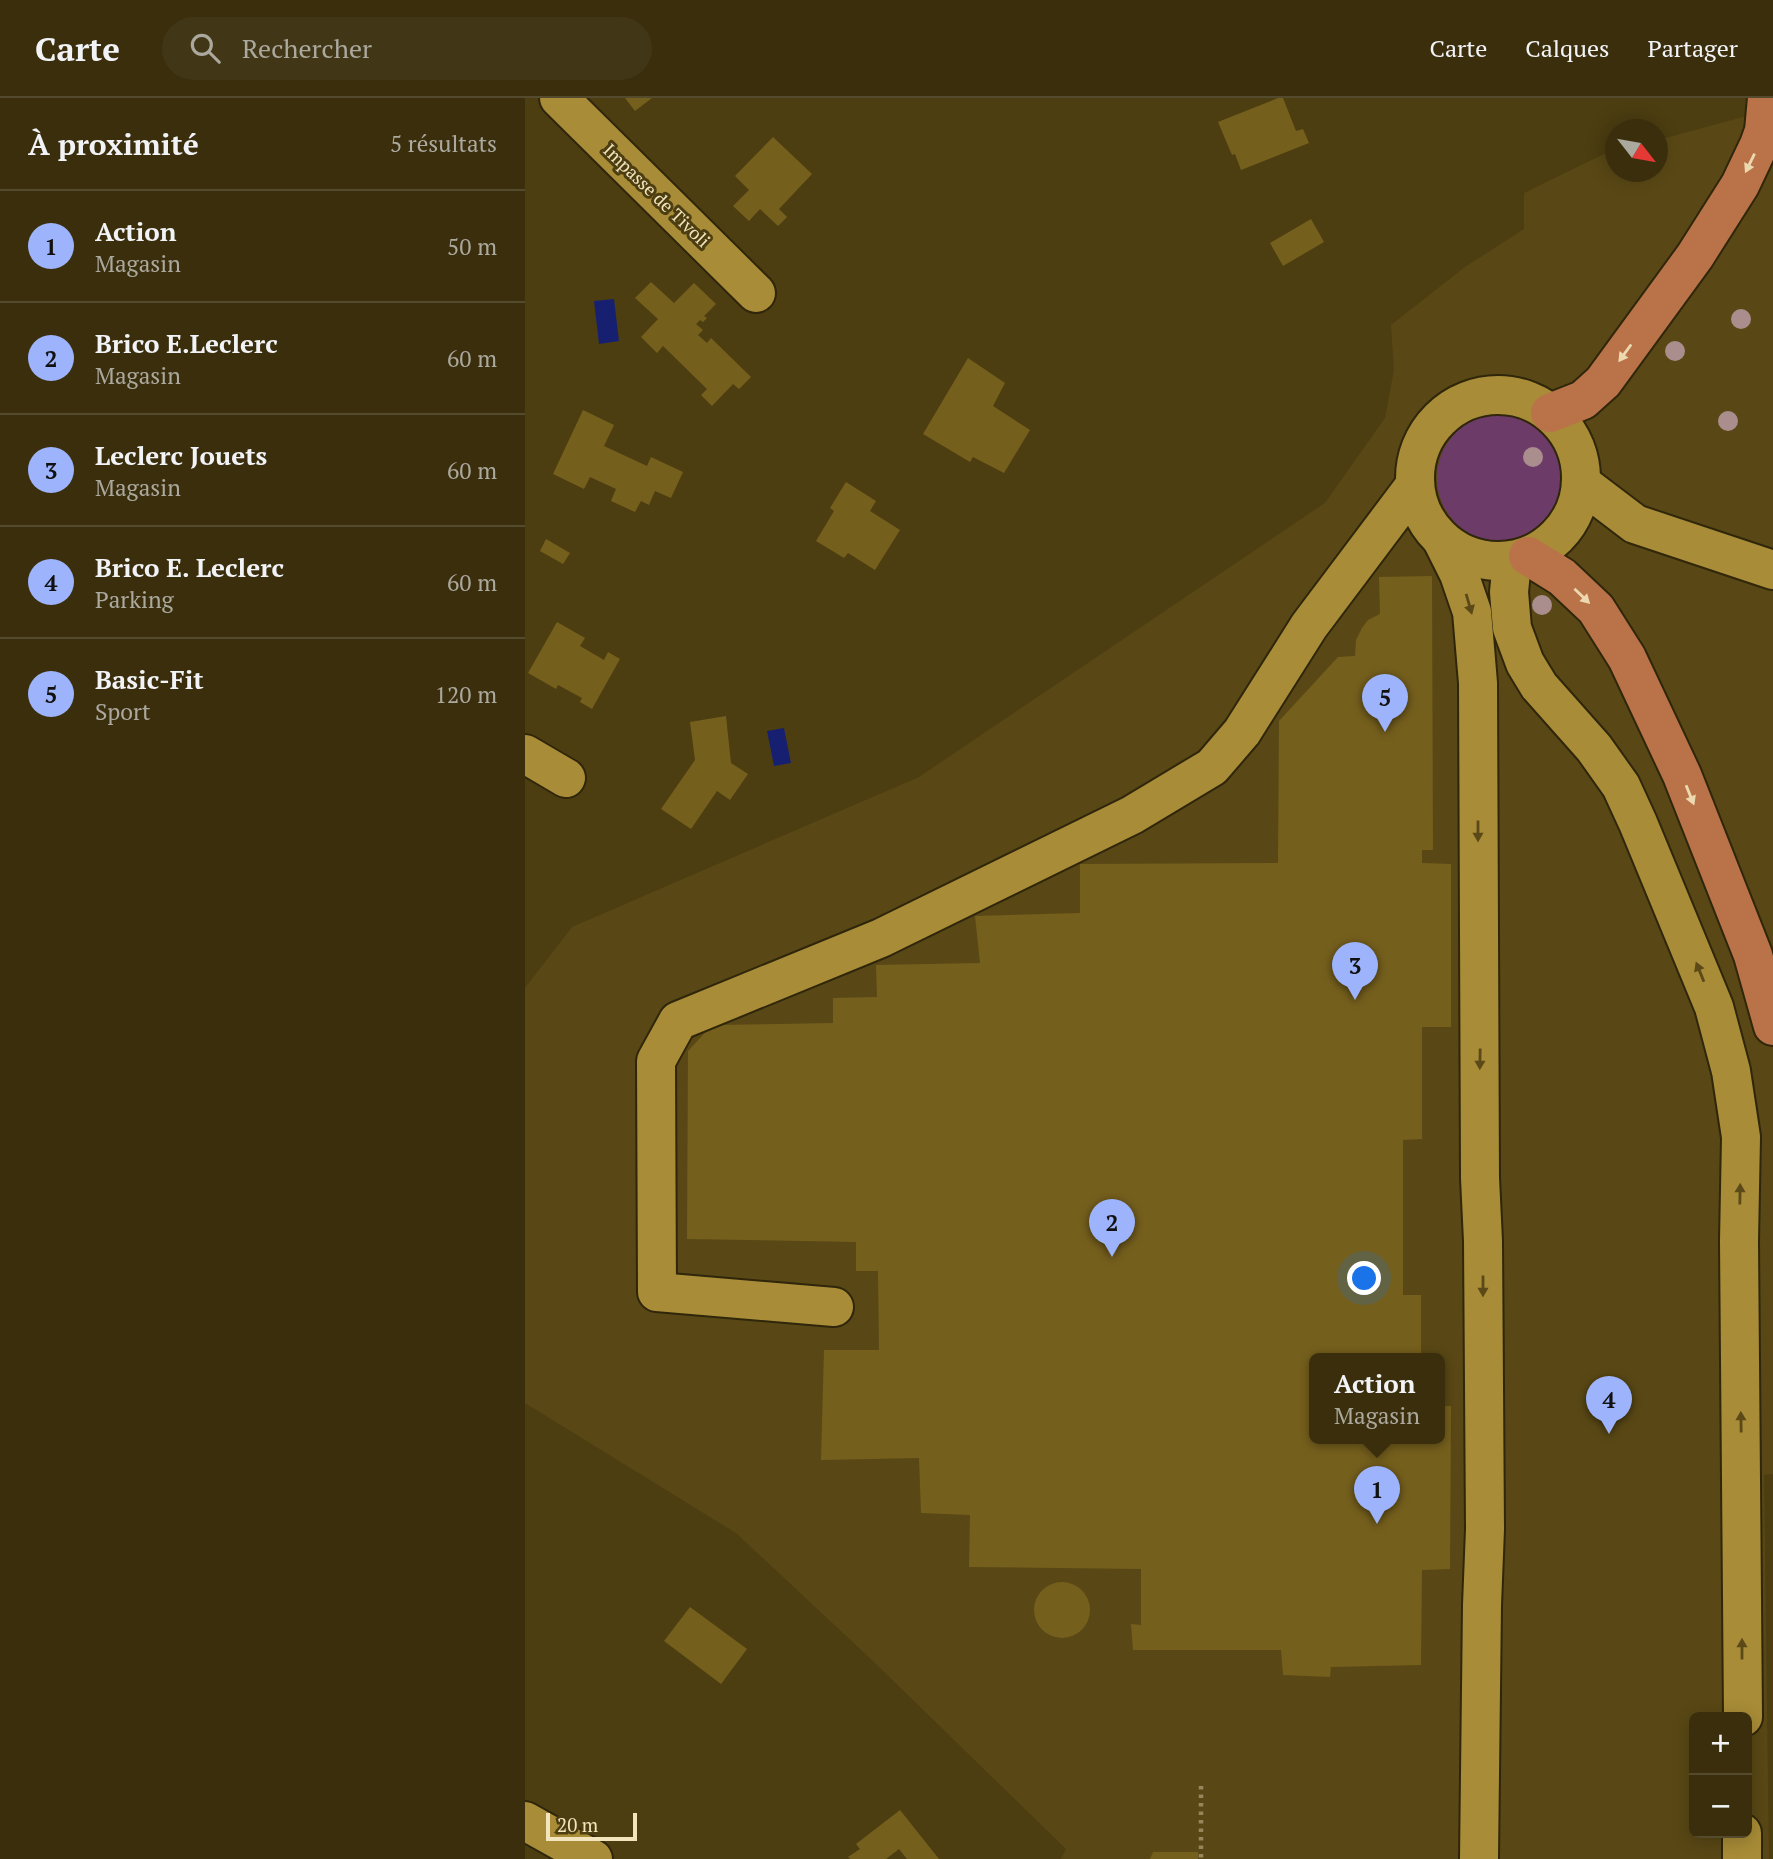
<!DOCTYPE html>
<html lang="fr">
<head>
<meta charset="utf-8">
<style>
	body { margin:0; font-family:"PT Serif",serif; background:#413616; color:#f1f3f6 }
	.controls { position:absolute; right:21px; bottom:21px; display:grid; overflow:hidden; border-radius:10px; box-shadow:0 4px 18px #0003 }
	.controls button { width:63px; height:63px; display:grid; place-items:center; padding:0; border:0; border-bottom:2px solid #544a2e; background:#3a2e0d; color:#f1f3f6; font:35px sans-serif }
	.compass { position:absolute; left:1080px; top:21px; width:63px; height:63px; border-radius:50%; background:#3a2e0d; box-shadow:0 4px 18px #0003; rotate:121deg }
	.scale { position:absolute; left:21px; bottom:18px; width:91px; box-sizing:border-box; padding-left:7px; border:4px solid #f2e4bc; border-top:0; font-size:19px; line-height:24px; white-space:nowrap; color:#f2e4bc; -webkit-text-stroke:5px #4d3e11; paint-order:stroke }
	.you { position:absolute; left:840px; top:1181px; width:24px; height:24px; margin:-18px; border:5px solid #fff; border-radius:50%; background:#1a73e8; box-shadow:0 0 0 10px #1a73e833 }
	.badge { display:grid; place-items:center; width:46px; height:46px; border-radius:50%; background:#9db4fd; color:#111; font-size:23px; font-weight:700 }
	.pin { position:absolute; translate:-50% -58px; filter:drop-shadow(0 2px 4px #0008) }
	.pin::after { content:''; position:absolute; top:37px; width:24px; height:21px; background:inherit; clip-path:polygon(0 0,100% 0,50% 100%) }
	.popup { position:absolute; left:784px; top:1255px; width:136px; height:91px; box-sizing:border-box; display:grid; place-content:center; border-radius:10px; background:#3a2e0d; filter:drop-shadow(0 2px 5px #0005); font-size:23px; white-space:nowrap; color:#aba89d }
	.popup b { font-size:26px; color:#f1f3f6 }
	.popup::after { content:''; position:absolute; left:50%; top:100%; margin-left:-14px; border:14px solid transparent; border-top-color:#3a2e0d }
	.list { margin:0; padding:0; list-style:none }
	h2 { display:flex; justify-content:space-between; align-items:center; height:91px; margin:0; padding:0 28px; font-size:30px }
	h2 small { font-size:23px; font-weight:400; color:#aba89d }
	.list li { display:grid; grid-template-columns:46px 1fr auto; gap:21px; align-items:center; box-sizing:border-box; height:112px; padding:0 28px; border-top:2px solid #544a2e }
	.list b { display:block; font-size:26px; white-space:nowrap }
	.list p { margin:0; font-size:23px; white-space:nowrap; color:#aba89d }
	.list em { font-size:23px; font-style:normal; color:#aba89d }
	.icon { flex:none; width:38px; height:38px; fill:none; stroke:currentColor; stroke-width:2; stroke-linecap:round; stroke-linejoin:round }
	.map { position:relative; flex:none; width:1248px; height:1761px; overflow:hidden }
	header { display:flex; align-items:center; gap:42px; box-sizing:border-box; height:98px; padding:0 35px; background:#3a2e0d; border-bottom:2px solid #544a2e }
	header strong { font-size:33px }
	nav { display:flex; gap:38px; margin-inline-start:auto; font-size:24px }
	.search { width:490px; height:63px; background:#413616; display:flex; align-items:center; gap:18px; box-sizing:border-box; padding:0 24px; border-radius:38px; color:#aba89d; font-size:26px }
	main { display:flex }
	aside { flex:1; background:#3a2e0d }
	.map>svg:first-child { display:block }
</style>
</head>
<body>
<header>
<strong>Carte</strong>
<div class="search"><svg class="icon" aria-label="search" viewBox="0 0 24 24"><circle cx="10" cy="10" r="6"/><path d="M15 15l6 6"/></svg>Rechercher</div>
<nav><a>Carte</a><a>Calques</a><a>Partager</a></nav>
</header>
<main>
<aside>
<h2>À proximité<small>5 résultats</small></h2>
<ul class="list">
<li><span class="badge">1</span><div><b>Action</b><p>Magasin</p></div><em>50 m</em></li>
<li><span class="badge">2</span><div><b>Brico E.Leclerc</b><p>Magasin</p></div><em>60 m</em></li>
<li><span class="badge">3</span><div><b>Leclerc Jouets</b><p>Magasin</p></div><em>60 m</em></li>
<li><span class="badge">4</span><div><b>Brico E. Leclerc</b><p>Parking</p></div><em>60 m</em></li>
<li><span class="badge">5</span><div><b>Basic-Fit</b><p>Sport</p></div><em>120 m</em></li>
</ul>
</aside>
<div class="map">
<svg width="1248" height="1761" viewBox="0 0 1248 1761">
	<rect width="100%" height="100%" fill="#4d3e11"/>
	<!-- built -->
	<path fill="#594815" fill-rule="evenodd" d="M1248 11V1376L1239 1377 1244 1761H536L541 1751 348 1563 211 1435 0 1305V890L47 829 394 679 800 405 860 320 869 272 866 227 940 169 999 131V95L1079 56 1090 53V74H1132L1133 42ZM789 1260H915V1340H789ZM1169 1619H1222V1735H1169Z"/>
	<!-- green -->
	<circle fill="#6d3b68" cx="976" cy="380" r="64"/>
	<!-- water -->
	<g fill="#172070">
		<polygon points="89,201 94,243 74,246 69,203"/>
		<polygon points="259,630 266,665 249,668 242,633"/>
	</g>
	<!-- building -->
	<g fill="#755f1d">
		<polygon points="100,0 127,0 110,13"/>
		<polygon points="753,0 758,0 771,33 778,31 784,45 716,72 710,56 707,57 693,24"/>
		<polygon points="248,39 287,76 254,111 262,119 253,128 235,111 224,123 208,108 224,92 210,78"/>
		<polygon points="786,121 799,144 758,168 745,145"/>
		<polygon points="126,184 149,205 169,185 191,206 179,218 182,220 178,224 175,222 171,226 178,232 173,237 182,245 186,240 226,279 214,291 208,286 187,308 176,297 182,291 138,248 132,255 116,239 133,221 110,200"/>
		<polygon points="443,260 480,285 468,308 505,332 479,375 448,359 445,364 398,336"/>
		<polygon points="58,312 89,327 79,348 122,368 126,359 158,374 146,400 130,393 124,407 116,403 110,414 86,403 91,391 65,379 59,391 28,376"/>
		<polygon points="321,384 351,403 345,413 375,432 350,472 323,455 319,460 291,443 309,413 305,410"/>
		<polygon points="21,441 45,455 38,466 15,453"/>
		<polygon points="907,478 908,752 897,752 897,765 926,766 926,929 897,929 897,1041 878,1042 878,1197 896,1197 896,1260 789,1260 789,1340 915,1340 915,1308 926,1308 925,1471 897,1472 896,1567 806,1569 805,1579 758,1577 756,1552 608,1552 606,1526 616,1527 616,1471 444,1469 445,1417 396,1415 394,1360 296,1362 299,1252 354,1252 353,1173 331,1173 331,1144 162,1141 163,953 187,927 308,925 308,900 352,899 351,867 455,865 450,818 555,815 555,766 753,765 754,623 813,559 830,558 831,542 837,530 843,522 855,516 854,479"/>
		<polygon points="32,524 60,540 55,548 79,562 83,554 95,561 67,611 55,604 57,600 33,587 31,591 3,575"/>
		<polygon points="201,618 206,665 223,676 205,702 192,693 166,731 136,711 170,662 165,624"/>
		<circle cx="537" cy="1512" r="28"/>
		<polygon points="165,1509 222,1551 196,1586 139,1543"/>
		<polygon points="375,1712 414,1761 382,1761 374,1751 361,1761 325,1761 323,1759 335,1751 331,1746"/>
		<polygon points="628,1754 673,1754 673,1761 625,1761"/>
	</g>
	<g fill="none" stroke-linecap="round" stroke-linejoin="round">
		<!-- minor casing -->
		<g stroke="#2f260b" stroke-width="42">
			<g id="minor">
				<polyline points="34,0 231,195"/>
				<circle cx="973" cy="380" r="83"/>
				<polyline points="1056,385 1110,426 1248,472"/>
				<polyline points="918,444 934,476 947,514 953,585 955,1080 958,1143 960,1431 957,1507 954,1761"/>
				<polyline points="987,463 984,494 987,530 1000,565 1014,588 1069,650 1096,688 1113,725 1189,909 1206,973 1216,1039 1214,1143 1218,1619"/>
				<polyline points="0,656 41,680"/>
				<polyline points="309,1209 132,1194 131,963 153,923 356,840 607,717 687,669 717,634 784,528 890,387"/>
				<polyline points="0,1723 68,1761"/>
				<polyline points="1217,1761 1217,1735"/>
			</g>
		</g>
		<!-- major casing -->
		<g stroke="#2f260b" stroke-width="42">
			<g id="major">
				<polyline points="1025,315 1058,302 1078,284 1170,158 1215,87 1234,47 1239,33 1242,0"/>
				<polyline points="1003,458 1037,479 1071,511 1102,560 1157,677 1228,857 1248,928"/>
			</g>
		</g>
		<!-- path -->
		<polyline stroke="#95865c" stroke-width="4.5" stroke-dasharray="3.5 5" stroke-linecap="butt" points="676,1688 676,1761"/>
		<!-- minor -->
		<use href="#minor" stroke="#a88c37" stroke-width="38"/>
		<!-- major -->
		<use href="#major" stroke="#ba7348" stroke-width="38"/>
	</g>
	<!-- trees -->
	<g fill="#aa8d8d">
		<circle cx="1216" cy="221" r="10"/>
		<circle cx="1150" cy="253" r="10"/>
		<circle cx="1203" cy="323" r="10"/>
		<circle cx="1008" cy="359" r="10"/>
		<circle cx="1017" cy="507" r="10"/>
	</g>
	<!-- one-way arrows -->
	<defs><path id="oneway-solid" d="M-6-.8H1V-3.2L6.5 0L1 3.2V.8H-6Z" transform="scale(1.75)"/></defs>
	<g fill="#ecd9b0">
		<use href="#oneway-solid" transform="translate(1225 65) rotate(116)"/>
		<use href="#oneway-solid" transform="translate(1100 255) rotate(126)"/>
		<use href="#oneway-solid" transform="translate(1057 498) rotate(44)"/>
		<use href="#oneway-solid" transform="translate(1165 697) rotate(68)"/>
	</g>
	<g fill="#5b4a17">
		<use href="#oneway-solid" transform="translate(944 506) rotate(74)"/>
		<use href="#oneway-solid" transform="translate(953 733) rotate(90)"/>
		<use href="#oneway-solid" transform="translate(1175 874) rotate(-112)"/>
		<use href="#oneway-solid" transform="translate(955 961) rotate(91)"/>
		<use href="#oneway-solid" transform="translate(1215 1096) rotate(-89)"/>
		<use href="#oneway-solid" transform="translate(958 1188) rotate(90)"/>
		<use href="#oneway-solid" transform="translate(1216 1324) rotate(-91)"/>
		<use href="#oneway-solid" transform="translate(1217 1551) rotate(-90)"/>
	</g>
	<g text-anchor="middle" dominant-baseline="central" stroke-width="6" stroke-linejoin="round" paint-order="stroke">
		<!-- street labels -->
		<g font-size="18" fill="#f2e4bc" stroke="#4d3e11">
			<text transform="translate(132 97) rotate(44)">Impasse de Tivoli</text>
		</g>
	</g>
</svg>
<div class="controls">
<button>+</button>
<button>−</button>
</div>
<svg class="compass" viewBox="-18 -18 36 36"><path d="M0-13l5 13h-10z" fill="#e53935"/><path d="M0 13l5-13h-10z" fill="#aba89d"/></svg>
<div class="scale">20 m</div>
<div class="you"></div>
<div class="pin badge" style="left:852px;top:1426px">1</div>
<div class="popup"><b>Action</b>Magasin</div>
<div class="pin badge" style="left:587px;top:1159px">2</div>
<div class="pin badge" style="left:830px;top:902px">3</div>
<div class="pin badge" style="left:1084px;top:1336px">4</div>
<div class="pin badge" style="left:860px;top:634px">5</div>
</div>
</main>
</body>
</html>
